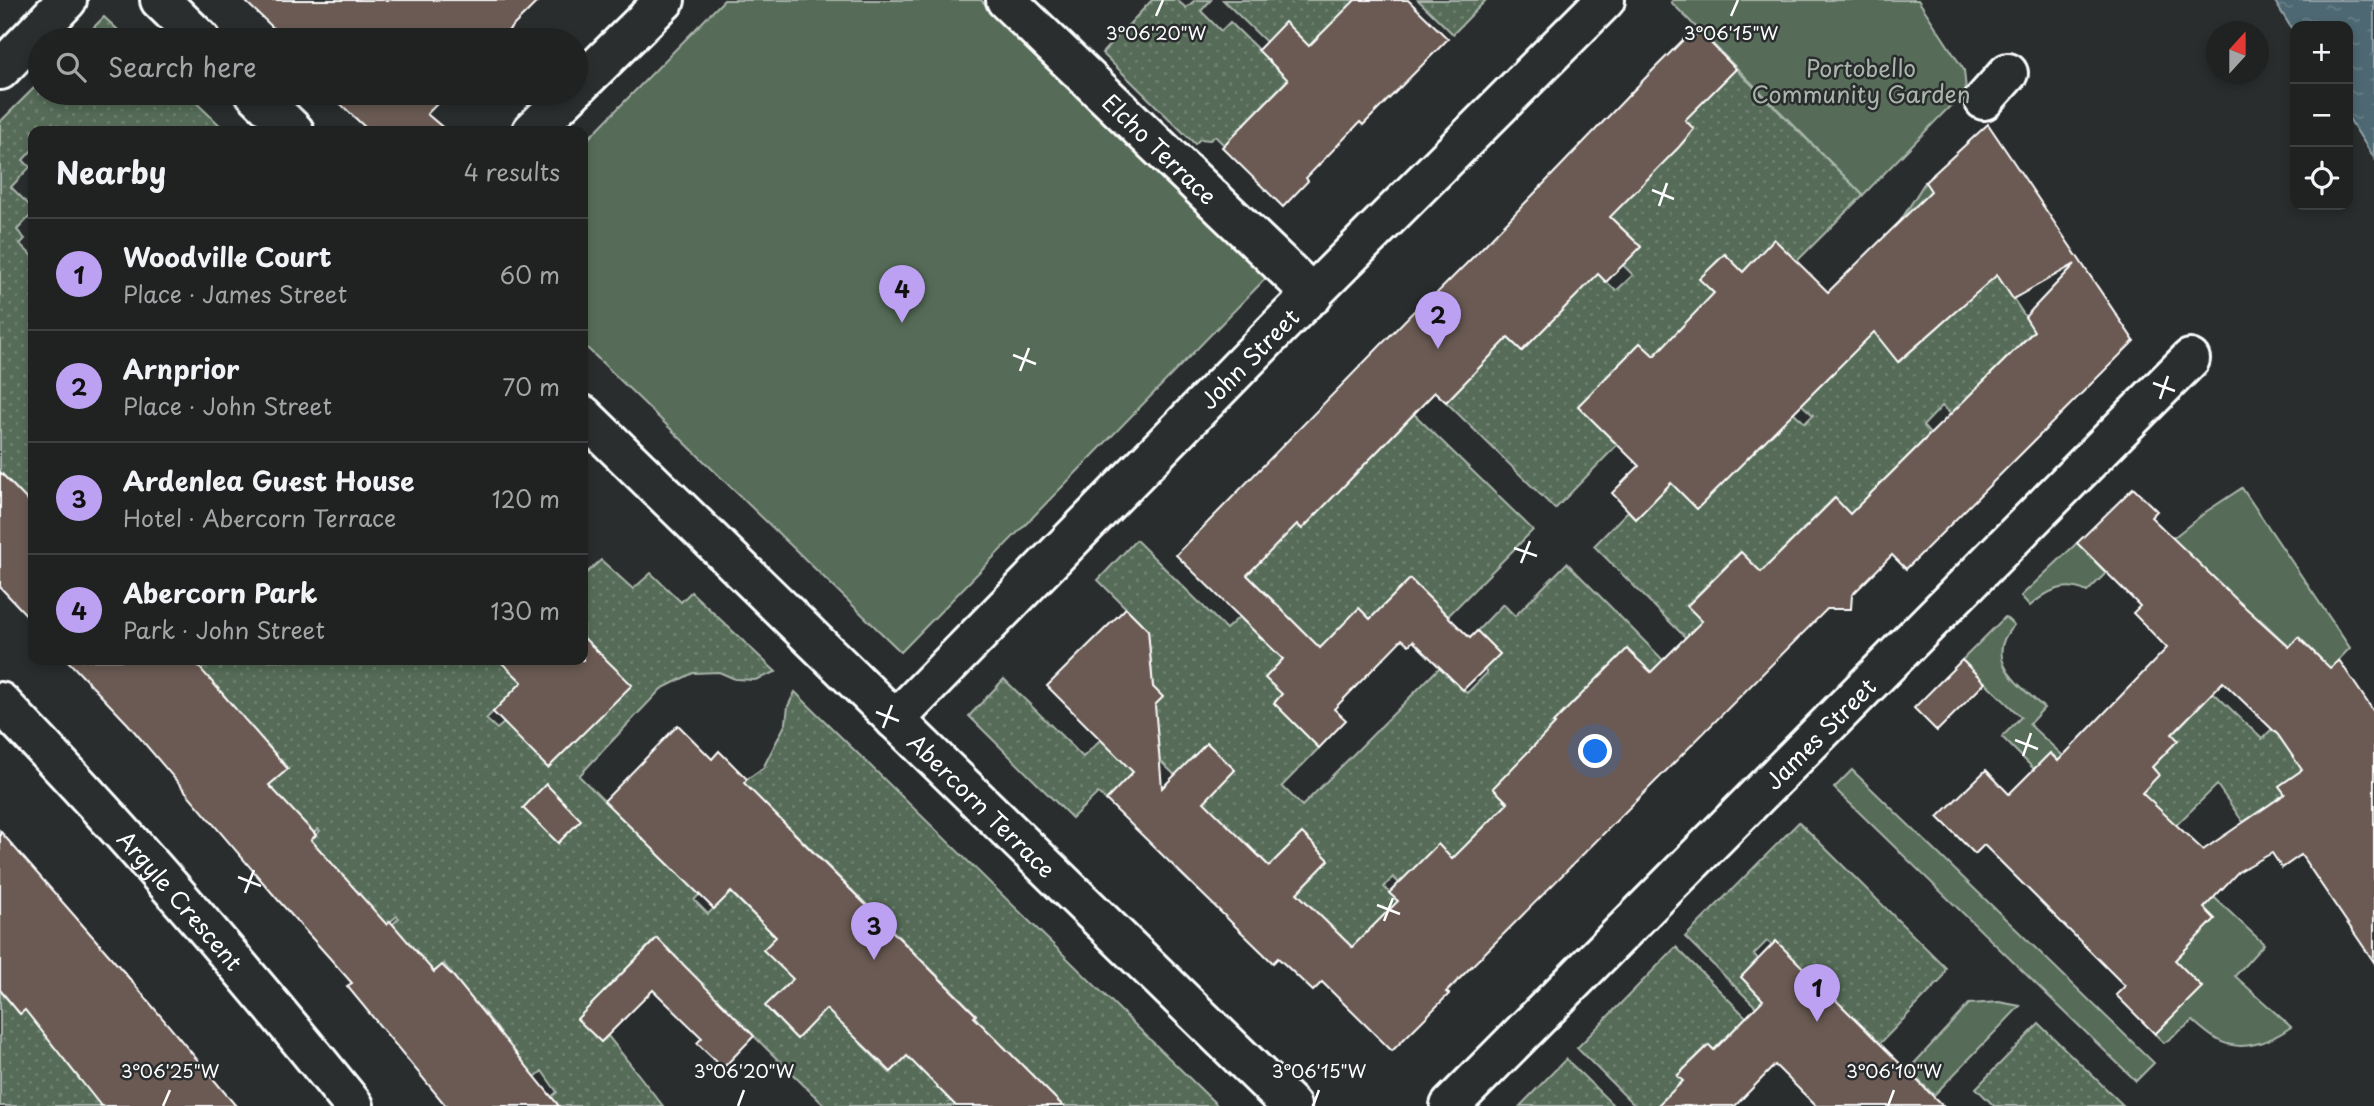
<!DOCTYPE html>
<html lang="en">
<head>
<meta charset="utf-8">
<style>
	body { margin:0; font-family:"Playpen Sans",sans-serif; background:#2d2f2f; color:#f1f3f6 }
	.controls { position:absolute; right:21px; top:21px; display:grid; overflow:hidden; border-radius:14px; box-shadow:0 4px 10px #0003 }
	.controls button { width:63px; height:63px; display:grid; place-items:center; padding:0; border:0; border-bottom:2px solid #3d3f40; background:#202222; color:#f1f3f6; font:35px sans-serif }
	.compass { position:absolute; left:2206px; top:21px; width:63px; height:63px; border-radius:50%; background:#202222; box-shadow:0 4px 10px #0003; rotate:21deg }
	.you { position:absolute; left:1596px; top:752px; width:24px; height:24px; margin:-18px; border:5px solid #fff; border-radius:50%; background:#1a73e8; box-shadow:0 0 0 10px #1a73e833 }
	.badge { display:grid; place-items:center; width:46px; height:46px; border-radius:50%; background:#bca0f2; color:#111; font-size:23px; font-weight:700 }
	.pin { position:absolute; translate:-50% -58px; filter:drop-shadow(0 2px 4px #0008) }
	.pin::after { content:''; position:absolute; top:37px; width:24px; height:21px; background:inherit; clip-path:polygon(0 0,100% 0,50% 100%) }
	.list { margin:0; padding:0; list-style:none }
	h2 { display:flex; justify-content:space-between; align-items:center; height:91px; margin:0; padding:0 28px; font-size:30px }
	h2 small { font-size:23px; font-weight:400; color:#a2a4a5 }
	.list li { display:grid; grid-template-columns:46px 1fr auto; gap:21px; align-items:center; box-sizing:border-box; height:112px; padding:0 28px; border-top:2px solid #3d3f40 }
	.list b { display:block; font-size:26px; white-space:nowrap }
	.list p { margin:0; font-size:23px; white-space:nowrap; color:#a2a4a5 }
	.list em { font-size:23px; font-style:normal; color:#a2a4a5 }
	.icon { flex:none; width:38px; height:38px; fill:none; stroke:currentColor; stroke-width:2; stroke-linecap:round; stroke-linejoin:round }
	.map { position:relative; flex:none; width:2374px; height:1106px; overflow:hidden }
	.search { position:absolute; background:#202222; box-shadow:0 4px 10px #0003; left:28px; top:28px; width:560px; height:77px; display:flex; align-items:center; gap:18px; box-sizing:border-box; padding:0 24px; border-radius:38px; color:#a2a4a5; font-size:26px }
	.panel { position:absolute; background:#202222; box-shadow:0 4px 10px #0003; left:28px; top:126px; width:560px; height:539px; border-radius:14px }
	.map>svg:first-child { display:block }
</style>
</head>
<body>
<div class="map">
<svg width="2374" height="1106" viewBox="0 0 2374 1106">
	<defs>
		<pattern id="garden-dots" width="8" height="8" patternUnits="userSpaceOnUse" patternTransform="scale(1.75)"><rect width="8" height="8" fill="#566c58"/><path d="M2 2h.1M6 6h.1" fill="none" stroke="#6f8271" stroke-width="1.8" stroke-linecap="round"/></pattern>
		<pattern id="water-ripples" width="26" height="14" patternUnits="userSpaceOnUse" patternTransform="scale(1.75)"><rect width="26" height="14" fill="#4d6772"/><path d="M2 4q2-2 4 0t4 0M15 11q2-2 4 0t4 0" fill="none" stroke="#687e87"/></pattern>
	</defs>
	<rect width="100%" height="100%" fill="#2a2d2e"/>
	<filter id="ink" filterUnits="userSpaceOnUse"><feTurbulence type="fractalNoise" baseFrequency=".0143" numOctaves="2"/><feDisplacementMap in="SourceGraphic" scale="14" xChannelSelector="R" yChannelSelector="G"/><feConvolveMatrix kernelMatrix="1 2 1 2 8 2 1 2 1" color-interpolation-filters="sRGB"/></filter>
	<g filter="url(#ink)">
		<!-- green -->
		<g fill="#566c58" stroke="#aab6ac" stroke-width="2">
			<polygon points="724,0 981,0 1269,275 901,652 583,344 583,144"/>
			<polygon points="1673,0 1918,0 1964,70 1966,90 1863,195 1671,2"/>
			<polygon points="2242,488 2350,648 2282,719 2328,666 2299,637 2289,647 2260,619 2258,620 2168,542 2207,511"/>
			<path d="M2077 543 2106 573 2087 592C2065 581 2047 591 2030 606L2021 596Z"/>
			<path d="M2005 617 2014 625C1981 660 2020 685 2044 708L2029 724 2264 944 2235 976 2291 1027C2270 1042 2240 1054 2216 1039 2208 1034 2200 1027 2193 1021L2164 1043 2155 1034 2202 987 2175 960 2215 919 2051 753 2034 769 2002 737 2021 717 1962 660Z"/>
			<polygon points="1852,770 2154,1063 2136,1081 1834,788"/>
			<polygon points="1999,1002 2020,1006 1934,1095 1908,1070 1969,1004"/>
		</g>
		<!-- garden -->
		<g fill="url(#garden-dots)" stroke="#aab6ac" stroke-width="2" fill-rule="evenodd">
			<polygon points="1152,0 1177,0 1186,8 1195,0 1211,0 1201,11 1221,31 1230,22 1288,79 1224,145 1215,136 1210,140 1200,139 1195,144 1102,53"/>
			<polygon points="1223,0 1372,0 1325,62 1285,23 1323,97"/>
			<polygon points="1418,0 1486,0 1453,34"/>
			<polygon points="104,17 129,40 81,40"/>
			<polygon points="1736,69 1863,195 1797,261 1774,240 1743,272 1724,254 1700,279 1717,297 1674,377 1640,343 1578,406 1617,445 1555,509 1446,402 1491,355 1474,305 1522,351 1584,288 1568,244 1616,291 1633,275 1623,265 1641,246 1602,209 1615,196 1571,154 1581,144 1633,194 1678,146 1627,97 1635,88 1685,138 1685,120"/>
			<polygon points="40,82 40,93 186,93 226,131 64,131 57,125 51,131 33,131 33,149 23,160 30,167 11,187 33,209 33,213 17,230 25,239 20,244 33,257 33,494 27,500 0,472 0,122"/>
			<polygon points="1925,182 1957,227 1963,223 2034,330 1951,414 1942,406 1923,426 1930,434 1850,514 1834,498 1775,558 1776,588 1740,552 1687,605 1702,621 1686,638 1594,546 1628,511 1636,519 1671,483 1793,412 1805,423 1813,415 1801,404 1889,317 1891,353 1899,362 1963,305 1896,228"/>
			<polygon points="1414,414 1533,530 1448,616 1410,579 1370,619 1360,609 1314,654 1281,608 1247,575 1251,479 1302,529"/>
			<path d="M1136 540 1226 629 1239 617 1283 659 1265 678 1282 694 1274 703 1319 748 1282 786 1302 806 1440 667 1467 693 1487 673 1484 669 1500 654 1477 631 1503 604 1515 616 1567 563 1672 669 1576 699 1554 723 1562 730 1537 743 1493 788 1520 816 1488 822 1468 843 1465 872 1438 845 1422 914 1473 965 1447 992 1392 938 1386 914 1365 934 1378 948 1366 961 1293 889 1302 888 1329 860 1302 833 1274 861V871L1246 843 1199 891 1179 872 1225 825 1199 798 1209 797 1235 770 1207 743 1181 770 1180 780 1152 753 1106 800 1098 793 1072 818 969 716 1004 679 1083 757 1153 687 1148 630 1098 580ZM1393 877 1416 900 1406 910 1384 887Z"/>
			<path d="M601 560 633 589 651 573 681 602 691 592 776 672 755 680 735 679 719 672 693 673 661 689 579 776 673 869 698 829 747 779 763 768 786 723 788 706 795 692 1218 1106H1061L938 1088 956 1106H825L655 939 578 1019 601 1042 608 1036 663 1106H541L557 1092 542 1071 519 1091 483 1046 500 1032 480 1007 462 1021 438 993 455 978 444 964 426 978 398 944 352 983 344 973 399 918 397 916 386 925 311 840 320 831 318 829 314 833 267 787 288 769 266 743 256 751 228 700 217 687 180 718 166 702 206 665 201 660H499L522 682 486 719 497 729 504 723 631 685 583 637V576ZM546 785 558 843 523 808ZM788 826 846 884 809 922 814 926 851 889 976 1014 925 1067 910 1053 890 1073 861 1044 881 1024 826 1009 796 1038 780 1022 788 1014 773 998 794 978 776 937 730 892 708 914 694 900 750 842Z"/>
			<polygon points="2213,692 2262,739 2294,707 2302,770 2279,786 2285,794 2243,822 2217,785 2157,844 2128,807 2159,775 2152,767 2178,740 2172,735"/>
			<polygon points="1799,822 1946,968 1942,979 1820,1106 1816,1106 1809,1099 1872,1036 1776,941 1772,945 1767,941 1754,954 1758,959 1741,977 1765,1002 1758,1009 1685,937"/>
			<polygon points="1676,947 1746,1017 1714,1050 1708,1045 1678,1075 1683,1081 1657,1106 1635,1106 1577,1048"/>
			<polygon points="123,971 141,992 63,1058 80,1080 101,1064 105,1106 0,1106 0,991 20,1013 31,1005 76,1011"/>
			<polygon points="2039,1024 2124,1106 1994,1106 1976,1088"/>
			<polygon points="1566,1059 1614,1106 1520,1106"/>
		</g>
		<!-- water -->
		<polygon fill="url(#water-ripples)" stroke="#94a4aa" stroke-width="2" points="2274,0 2374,0 2374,158 2348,117 2348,26 2295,26 2295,34"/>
		<!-- building -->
		<g fill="#6b5a53" stroke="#fff" stroke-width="2" fill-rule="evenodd">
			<polygon points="244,0 539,0 499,40 286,40"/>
			<polygon points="1355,0 1408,0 1448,39 1363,125 1360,122 1306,178 1308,181 1283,207 1222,147 1288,80 1258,50 1285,22 1309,46"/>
			<polygon points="1699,31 1736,69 1685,120 1694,129 1679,147 1610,217 1641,247 1606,282 1598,274 1522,351 1508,338 1446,402 1435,392 1302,529 1297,524 1247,575 1320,648 1359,608 1370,619 1410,579 1470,638 1477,631 1500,654 1463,690 1413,641 1409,645 1402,639 1334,709 1346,720 1319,748 1274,703 1282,694 1265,678 1283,659 1176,555 1415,310 1432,298 1479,251 1654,69 1690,33 1694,37"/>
			<polygon points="329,93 448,93 427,114 447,131 369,131"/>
			<polygon points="1988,124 2134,341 1906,569 1892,555 1852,595 1851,609 1827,609 1446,992 1449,994 1392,1051 1322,982 1313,991 1278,958 1273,963 1106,800 1133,772 1047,686 1126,608 1148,630 1153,687 1163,697 1155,705 1162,788 1207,743 1235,770 1204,802 1269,866 1302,833 1329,860 1297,893 1352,947 1398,901 1389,893 1438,844 1452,859 1508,803 1493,788 1555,724 1553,723 1627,649 1651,672 1702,621 1687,606 1741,552 1761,572 1835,498 1850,514 2034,331 2025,317 2075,264 2013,299 1997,275 1898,362 1874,332 1697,509 1671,483 1636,519 1612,493 1639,466 1578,406 1640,343 1654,356 1714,293 1699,279 1725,254 1743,272 1774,239 1828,292 1931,191 1925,182"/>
			<polygon points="0,472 33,506 33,622 0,587"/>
			<path d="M2133 488 2157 511 2151 517 2236 599 2289 647 2298 637 2330 668 2339 660 2374 712V962L2301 855 2282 868 2272 853 2238 872 2204 908 2215 919 2175 960 2202 987 2155 1034 2116 995 2125 986 1984 845 1975 854 1938 817 1986 770 2009 794 2050 753 2058 761 2167 648 2133 613 2140 606 2077 543ZM2223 682 2278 735 2302 770 2279 786 2285 794 2203 850 2142 793 2159 775 2152 767 2178 740 2172 734Z"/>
			<polygon points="583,637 632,685 548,768 493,712 522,682 499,660 583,660"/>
			<polygon points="67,660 193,660 288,769 269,785 316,835 311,840 387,925 390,921 434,972 442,965 454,977 559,1106 446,1106 347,986 352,983 278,900 128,724"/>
			<polygon points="1962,660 1985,683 1937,731 1914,708"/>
			<polygon points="678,725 712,759 719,751 747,779 744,783 976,1015 974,1017 1063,1106 956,1106 907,1056 891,1072 826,1009 797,1039 765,1006 793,979 763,950 776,937 731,892 714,909 604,801"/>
			<polygon points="546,784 581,820 558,843 523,808"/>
			<polygon points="0,831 123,971 236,1106 101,1106 25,1010 20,1014 0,990"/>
			<polygon points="657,938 754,1036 723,1068 697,1043 702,1038 653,990 601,1042 577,1019"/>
			<polygon points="1776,941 1943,1106 1816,1106 1775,1065 1735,1106 1657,1106 1683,1081 1677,1076 1709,1045 1714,1050 1763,1000 1741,977"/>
		</g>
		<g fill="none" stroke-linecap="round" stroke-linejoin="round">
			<!-- minor casing -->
			<g stroke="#fff" stroke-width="44">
				<g id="minor">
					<path id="s1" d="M1006 0 1313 295"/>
					<polyline points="0,70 67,0"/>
					<polyline points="576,88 665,0"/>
					<polyline points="1984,100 2008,73"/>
					<polyline points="532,131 571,93"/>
					<path id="s2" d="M0 702C124 830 242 967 354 1106"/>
					<path id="s3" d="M895 720 1273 333 1605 0"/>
					<path id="s4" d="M1450 1106 2190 359"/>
				</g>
			</g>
			<!-- major casing -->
			<g stroke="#fff" stroke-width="44">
				<g id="major">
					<polyline points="160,0 201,40"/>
					<polyline points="255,93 294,131"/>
					<path id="s5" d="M583 415 1291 1106"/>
				</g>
			</g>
			<!-- minor -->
			<use href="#minor" stroke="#2a2d2e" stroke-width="38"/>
			<!-- major -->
			<use href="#major" stroke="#2a2d2e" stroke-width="38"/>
		</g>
	</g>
	<!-- ticks -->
	<path fill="none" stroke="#fff" stroke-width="2.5" d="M1156 16 1163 0M1731 16 1738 0M1652 190 1674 199M1659 206 1667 183M1013 355 1036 364M1020 371 1029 348M2153 383 2175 391M2160 399 2168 376M1514 548 1537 556M1521 563 1530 541M876 712 899 721M883 728 892 705M2015 740 2038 749M2023 756 2031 733M238 877 261 886M245 893 254 870M1377 905 1400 914M1384 921 1393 898M163 1106 170 1090M738 1106 744 1090M1313 1106 1319 1090M1888 1106 1894 1090"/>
	<g text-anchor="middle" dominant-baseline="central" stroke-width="5" stroke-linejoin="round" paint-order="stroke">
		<!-- park labels -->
		<g font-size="23" fill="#aab6ac" stroke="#2a2d2e">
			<text x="1861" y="67">Portobello<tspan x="1861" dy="26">Community Garden</tspan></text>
		</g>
		<!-- street labels -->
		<g font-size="23" fill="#fff" stroke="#2a2d2e">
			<text stroke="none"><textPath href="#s1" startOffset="214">Elcho Terrace</textPath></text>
			<text stroke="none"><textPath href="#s3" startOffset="506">John Street</textPath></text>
			<text stroke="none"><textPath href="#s4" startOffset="525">James Street</textPath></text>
			<text stroke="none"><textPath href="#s5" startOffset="558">Abercorn Terrace</textPath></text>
			<text stroke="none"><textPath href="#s2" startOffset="268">Argyle Crescent</textPath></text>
		</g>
	</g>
	<g font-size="18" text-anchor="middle" fill="#fff" stroke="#2a2d2e" stroke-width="5" stroke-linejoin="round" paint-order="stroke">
		<text x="1156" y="40">3°06'20"W</text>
		<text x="1731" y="40">3°06'15"W</text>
		<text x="170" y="1078">3°06'25"W</text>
		<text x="744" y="1078">3°06'20"W</text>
		<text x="1319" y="1078">3°06'15"W</text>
		<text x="1894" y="1078">3°06'10"W</text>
	</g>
</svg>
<div class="controls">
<button>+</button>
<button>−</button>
<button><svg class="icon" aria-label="locate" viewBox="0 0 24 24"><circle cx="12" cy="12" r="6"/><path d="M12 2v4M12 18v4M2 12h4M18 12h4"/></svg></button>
</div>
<svg class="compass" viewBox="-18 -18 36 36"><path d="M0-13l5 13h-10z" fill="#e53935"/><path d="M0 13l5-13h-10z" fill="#a2a4a5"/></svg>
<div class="you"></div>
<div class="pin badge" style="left:1817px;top:1022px">1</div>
<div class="pin badge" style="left:1438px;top:349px">2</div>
<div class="pin badge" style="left:874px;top:960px">3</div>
<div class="pin badge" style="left:902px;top:323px">4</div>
<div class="search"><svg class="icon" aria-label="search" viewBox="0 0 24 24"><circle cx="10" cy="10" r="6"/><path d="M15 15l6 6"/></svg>Search here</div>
<section class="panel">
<h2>Nearby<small>4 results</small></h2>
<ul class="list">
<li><span class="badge">1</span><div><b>Woodville Court</b><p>Place · James Street</p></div><em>60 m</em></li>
<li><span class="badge">2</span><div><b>Arnprior</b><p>Place · John Street</p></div><em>70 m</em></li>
<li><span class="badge">3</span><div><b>Ardenlea Guest House</b><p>Hotel · Abercorn Terrace</p></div><em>120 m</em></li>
<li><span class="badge">4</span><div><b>Abercorn Park</b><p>Park · John Street</p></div><em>130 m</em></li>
</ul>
</section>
</div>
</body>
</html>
